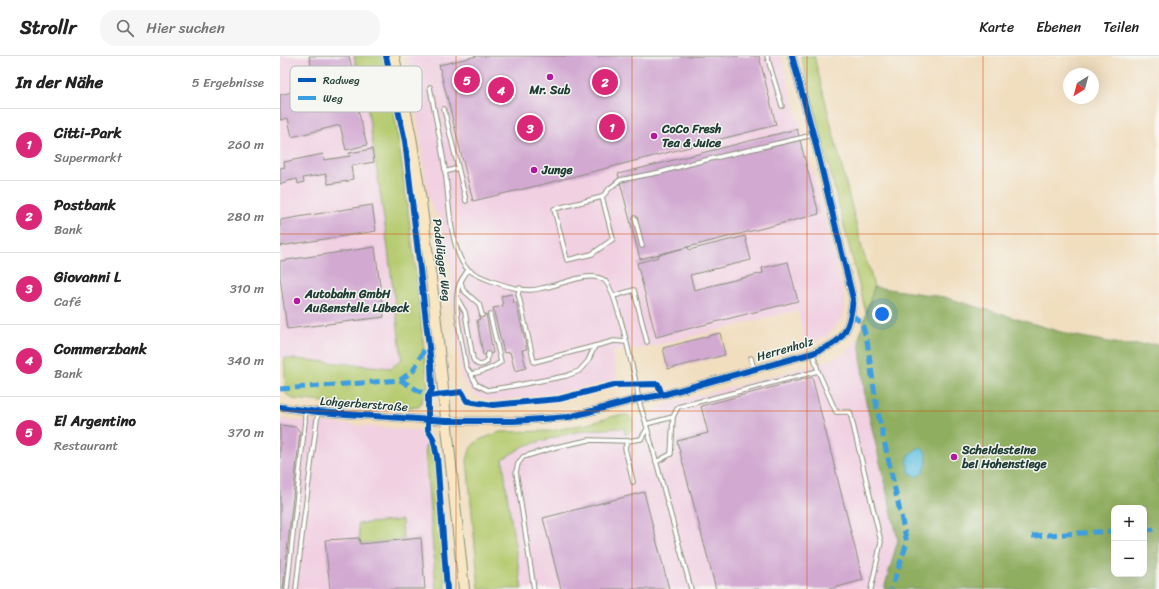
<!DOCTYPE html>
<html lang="de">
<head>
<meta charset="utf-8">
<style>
	body { margin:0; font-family:Sriracha,sans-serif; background:#f6f6f6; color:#222 }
	.controls { position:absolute; right:12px; bottom:12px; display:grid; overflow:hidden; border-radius:8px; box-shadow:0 4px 16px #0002 }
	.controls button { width:36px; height:36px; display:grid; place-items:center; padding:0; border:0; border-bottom:1px solid #e0e0e0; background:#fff; color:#222; font:20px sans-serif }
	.compass { position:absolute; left:783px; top:12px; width:36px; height:36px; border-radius:50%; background:#fff; box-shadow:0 4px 16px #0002; rotate:216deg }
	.you { position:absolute; left:602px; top:258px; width:14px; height:14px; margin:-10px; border:3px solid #fff; border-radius:50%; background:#1a73e8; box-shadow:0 0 0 6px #1a73e833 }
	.badge { display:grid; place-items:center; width:26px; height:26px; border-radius:50%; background:#db2777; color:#fff; font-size:13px; font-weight:700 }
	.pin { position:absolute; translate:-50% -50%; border:2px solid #fff; box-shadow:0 1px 4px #0006 }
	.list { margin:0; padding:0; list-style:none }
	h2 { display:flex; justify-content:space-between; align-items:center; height:52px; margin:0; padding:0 16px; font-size:17px }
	h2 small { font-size:13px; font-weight:400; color:#767676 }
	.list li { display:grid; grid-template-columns:26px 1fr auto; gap:12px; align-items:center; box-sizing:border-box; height:72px; padding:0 16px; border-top:1px solid #e0e0e0 }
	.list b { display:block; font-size:15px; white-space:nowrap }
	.list p { margin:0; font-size:13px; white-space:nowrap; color:#767676 }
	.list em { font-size:13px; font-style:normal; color:#767676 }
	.icon { flex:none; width:22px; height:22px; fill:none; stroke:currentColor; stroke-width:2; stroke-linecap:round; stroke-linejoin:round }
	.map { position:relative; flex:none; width:879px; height:533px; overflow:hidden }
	header { display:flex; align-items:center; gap:24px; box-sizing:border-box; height:56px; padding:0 20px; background:#fff; border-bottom:1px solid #e0e0e0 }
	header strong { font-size:19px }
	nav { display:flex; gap:22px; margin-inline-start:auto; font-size:14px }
	.search { width:280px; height:36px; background:#f6f6f6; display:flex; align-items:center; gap:10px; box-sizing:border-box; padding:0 14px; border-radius:16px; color:#767676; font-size:15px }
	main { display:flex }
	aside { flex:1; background:#fff }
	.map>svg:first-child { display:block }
</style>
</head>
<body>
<header>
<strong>Strollr</strong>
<div class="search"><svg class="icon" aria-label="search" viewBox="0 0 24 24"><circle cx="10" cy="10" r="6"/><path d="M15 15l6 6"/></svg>Hier suchen</div>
<nav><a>Karte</a><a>Ebenen</a><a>Teilen</a></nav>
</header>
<main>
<aside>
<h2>In der Nähe<small>5 Ergebnisse</small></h2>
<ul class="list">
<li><span class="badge">1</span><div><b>Citti-Park</b><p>Supermarkt</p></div><em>260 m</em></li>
<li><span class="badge">2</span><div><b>Postbank</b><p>Bank</p></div><em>280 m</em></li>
<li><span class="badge">3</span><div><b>Giovanni L</b><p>Café</p></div><em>310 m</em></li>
<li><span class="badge">4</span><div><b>Commerzbank</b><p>Bank</p></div><em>340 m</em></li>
<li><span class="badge">5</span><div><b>El Argentino</b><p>Restaurant</p></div><em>370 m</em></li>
</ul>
</aside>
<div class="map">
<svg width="879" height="533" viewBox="0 0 879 533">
	<rect width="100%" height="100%" fill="#f6f6f2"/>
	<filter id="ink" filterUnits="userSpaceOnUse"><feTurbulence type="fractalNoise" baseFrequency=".025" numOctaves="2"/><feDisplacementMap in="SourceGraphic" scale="8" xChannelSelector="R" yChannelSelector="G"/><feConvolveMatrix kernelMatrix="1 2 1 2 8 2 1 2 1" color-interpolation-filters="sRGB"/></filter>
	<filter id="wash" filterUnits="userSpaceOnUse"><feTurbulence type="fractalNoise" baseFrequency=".012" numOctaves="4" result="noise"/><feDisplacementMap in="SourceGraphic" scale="16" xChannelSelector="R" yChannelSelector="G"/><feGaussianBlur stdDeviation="0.9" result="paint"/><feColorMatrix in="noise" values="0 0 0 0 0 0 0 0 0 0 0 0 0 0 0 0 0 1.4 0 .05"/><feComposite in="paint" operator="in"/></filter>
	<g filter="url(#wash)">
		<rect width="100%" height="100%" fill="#f1debf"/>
		<!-- built -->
		<g fill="#f1d0e2">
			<polygon points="0,0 74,0 88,56 105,170 122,303 111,312 4,302 0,301"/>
			<polygon points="126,0 501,0 535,124 565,243 565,254 558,268 550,277 541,283 525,289 518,254 365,292 332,296 336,316 336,324 305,331 262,339 214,345 195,340 181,322 172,248 171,234 173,218 160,164 152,151 147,136 140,79"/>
			<polygon points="579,282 585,342 618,484 604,533 242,533 227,438 223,403 244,390 283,379 307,374 344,372 345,378 354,369 353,364 375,356 379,350 545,306 565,298"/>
			<polygon points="0,363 143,375 149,386 145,392 156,533 0,533"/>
		</g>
		<!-- green -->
		<g fill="#b5ca6e" stroke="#6a8451">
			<polygon points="74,0 102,0 115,60 123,117 136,217 148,332 139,351 105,352 13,343 6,338 4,302 111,312 122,303 105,170 88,56"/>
			<polygon points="521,0 534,0 583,196 590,215 594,231 586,257"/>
			<path d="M348 359 353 364C354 372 352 375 345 379L344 372 307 374 283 379 244 390 223 403 227 438 242 533H199L187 404 191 391 199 384 220 376 270 375 307 368 335 360Z"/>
			<polygon points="149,386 154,399 166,533 156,533 145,391"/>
			<polygon points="122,464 123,484 80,488 78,468"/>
		</g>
		<!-- forest -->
		<path fill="#90ae61" stroke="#58764a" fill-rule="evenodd" d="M594 231 664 241 791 279 845 289 879 288V533H604L618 484 585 342 579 282ZM834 452H864V518H834Z"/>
		<!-- water -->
		<path fill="#62c1e1" stroke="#407f8a" d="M638 392H642C651 401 647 417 636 421L629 416 627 407 629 399Z"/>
		<g id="blocks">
			<!-- building -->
			<g fill="#d2a9d1">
				<polygon points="29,0 69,0 72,12 34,22"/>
				<polygon points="197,0 479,0 496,69 260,129 193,145 159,9"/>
				<polygon points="70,22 87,89 66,94 60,69 12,81 8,62 0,64 0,39"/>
				<polygon points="517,73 539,158 360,203 338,118"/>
				<polygon points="92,93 94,106 71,110 73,123 69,124 69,125 48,128 46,118 23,122 24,126 18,128 17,123 8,125 6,127 0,128 0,112 5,111 4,106 43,98 44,104 70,100 69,97"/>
				<polygon points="92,149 96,175 0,190 0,164"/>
				<polygon points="465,180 471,204 410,219 414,234 483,217 482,212 508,206 518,245 376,281 357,207 378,201 378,199 408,191 409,194"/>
				<polygon points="95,191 104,261 7,273 0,221 0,205"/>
				<polygon points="232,238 234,247 236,246 247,293 242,294 246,312 235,315 230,296 224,297 213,252 223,250 221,240"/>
				<polygon points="206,258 213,297 203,299 197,264 200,263 199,260"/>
				<polygon points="440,277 445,299 388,313 383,292"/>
				<polygon points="532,321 583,524 550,533 436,533 397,385 428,377 421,350"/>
				<polygon points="0,369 16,371 20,376 3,533 0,533"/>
				<polygon points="364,436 389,533 281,533 263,462"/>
				<polygon points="79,482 80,488 141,482 145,533 50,533 45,484"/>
			</g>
		</g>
	</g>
	<g filter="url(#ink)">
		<use href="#blocks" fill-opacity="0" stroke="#888e7a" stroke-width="1"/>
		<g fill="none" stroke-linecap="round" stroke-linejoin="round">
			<!-- lane casing -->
			<g stroke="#888e7a" stroke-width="5.5">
				<g id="lane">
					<polyline points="487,0 502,50"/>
					<path d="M150 31C155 59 161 86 165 114 169 141 169 186 184 209 192 221 235 234 250 234 254 234 259 233 262 232 279 230 309 214 324 224 336 232 352 310 356 327 358 333 357 339 359 345 361 353 364 360 366 368L411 533"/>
					<polyline points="164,53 186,145"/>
					<polyline points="165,116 178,112"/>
					<polyline points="322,141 333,183 312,198 287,204 274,153 322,141 330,132 340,124 381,116 413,107 533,79"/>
					<polyline points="355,162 362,190"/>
					<path d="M188 214C184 220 179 226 178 233 173 254 183 289 186 311L191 318C203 316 211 313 221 306L210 259"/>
					<polyline points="181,226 183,234 199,248 202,259"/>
					<polyline points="240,232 238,238 239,241 254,306 334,285 346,286"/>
					<polyline points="334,240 354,234 367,286"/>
					<path d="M177 242 185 256 193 303C196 309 201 311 207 306L208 298"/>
					<polyline points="471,302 474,313"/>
					<polyline points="538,315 556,356 570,356 601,486 591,533"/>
					<polyline points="191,318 196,328 207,334 233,330 286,320 299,315 308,305 315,290"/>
					<polyline points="366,368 393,361"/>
					<polyline points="347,385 345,392 353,426"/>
					<polyline points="376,406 391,398 393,361 398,351 538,315 533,297"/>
					<polyline points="7,533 25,365 25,354"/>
					<polyline points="16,533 24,462 38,356"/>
					<polyline points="254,533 236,416 238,408 243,401 276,391 309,384 347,385 361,383 367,373"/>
				</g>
			</g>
			<!-- street casing -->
			<g stroke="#888e7a" stroke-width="9">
				<path id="street" d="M0 351 38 356 166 365H234L289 361 358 343 382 339 533 297C539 294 545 292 551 289 568 280 571 261 573 243L535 85 512 0"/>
			</g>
			<!-- secondary casing -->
			<g stroke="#888e7a" stroke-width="12">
				<polyline id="secondary" points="114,0 131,81 140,138 153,238 184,533"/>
			</g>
			<!-- lane -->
			<use href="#lane" stroke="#fff" stroke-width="3.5"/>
			<!-- street -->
			<use href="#street" stroke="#fff" stroke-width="7"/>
			<!-- secondary -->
			<use href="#secondary" stroke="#f9e7c3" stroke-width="10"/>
			<!-- quiet -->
			<g stroke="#3c9ee2" stroke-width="5" stroke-dasharray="10 5" stroke-linecap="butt">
				<polyline points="572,259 582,267 587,285 597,353 627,487 611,533"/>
				<polyline points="120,324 148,340 150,340"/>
				<polyline points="0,333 120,324 133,315 147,289"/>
				<polyline points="864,474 879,473"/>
				<polyline points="752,480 834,475"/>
			</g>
			<!-- cycleway casing -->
			<g stroke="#f6f6f2" stroke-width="8">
				<g id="cycleway">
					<polyline points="106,0 125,85 151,308 152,333 148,340 148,374 153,382 157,401 167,533"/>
					<polyline points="148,340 182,336 187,345 213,349 279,343 334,329 378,328 382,339"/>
					<path d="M0 351 38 356 166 365H234L289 361 358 343 382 339 533 297C539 294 545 292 551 289 568 280 571 261 573 243L535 85 512 0"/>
				</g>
			</g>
			<!-- cycleway -->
			<use href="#cycleway" stroke="#0057b8" stroke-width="6"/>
		</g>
	</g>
	<!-- grid -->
	<path fill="none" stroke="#d45610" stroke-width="1" stroke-opacity="0.55" d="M176 0V533M352 0V533M527 0V533M703 0V533M0 178H879M0 355H879"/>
	<!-- markers -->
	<g fill="#b5179e" stroke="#f6f6f2" stroke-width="1.5">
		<circle cx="270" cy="21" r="4"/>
		<circle cx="374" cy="80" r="4"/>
		<circle cx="254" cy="114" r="4"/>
		<circle cx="17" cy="245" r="4"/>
		<circle cx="674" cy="401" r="4"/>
	</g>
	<g text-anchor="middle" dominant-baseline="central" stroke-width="3" stroke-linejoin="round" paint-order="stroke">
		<!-- poi labels -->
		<g font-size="12" font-weight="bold" fill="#1f3d34" stroke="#f6f6f2" text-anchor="start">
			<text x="270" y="34" text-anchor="middle">Mr. Sub</text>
			<text x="382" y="73">CoCo Fresh<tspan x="382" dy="14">Tea &amp; Juice</tspan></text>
			<text x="262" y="114">Junge</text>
			<text x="25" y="238">Autobahn GmbH<tspan x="25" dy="14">Außenstelle Lübeck</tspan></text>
			<text x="682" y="394">Scheidesteine<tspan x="682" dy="14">bei Hohenstiege</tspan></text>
		</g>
		<!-- street labels -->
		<g font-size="12" fill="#1f3d34" stroke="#f6f6f2">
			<text transform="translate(162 204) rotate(83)">Padelügger Weg</text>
			<text transform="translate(505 293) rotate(-16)">Herrenholz</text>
			<text transform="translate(84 348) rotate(4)">Lohgerberstraße</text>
		</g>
	</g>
	<!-- legend -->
	<rect x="10" y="10" width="132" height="46" rx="6" fill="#f6f6f2" stroke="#b6beb9" stroke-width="1"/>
	<rect x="18" y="22" width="18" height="4" fill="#0057b8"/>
	<rect x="18" y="40" width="18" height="4" fill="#3c9ee2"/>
	<g font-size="11" fill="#1f3d34">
		<text x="43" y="28">Radweg</text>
		<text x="43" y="46">Weg</text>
	</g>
</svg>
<div class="controls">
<button>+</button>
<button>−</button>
</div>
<svg class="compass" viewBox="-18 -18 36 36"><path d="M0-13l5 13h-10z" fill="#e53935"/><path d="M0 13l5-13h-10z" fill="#767676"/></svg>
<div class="you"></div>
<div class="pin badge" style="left:332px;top:71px">1</div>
<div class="pin badge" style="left:325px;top:26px">2</div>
<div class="pin badge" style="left:250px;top:72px">3</div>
<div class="pin badge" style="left:221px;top:34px">4</div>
<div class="pin badge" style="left:187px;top:24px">5</div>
</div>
</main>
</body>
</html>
